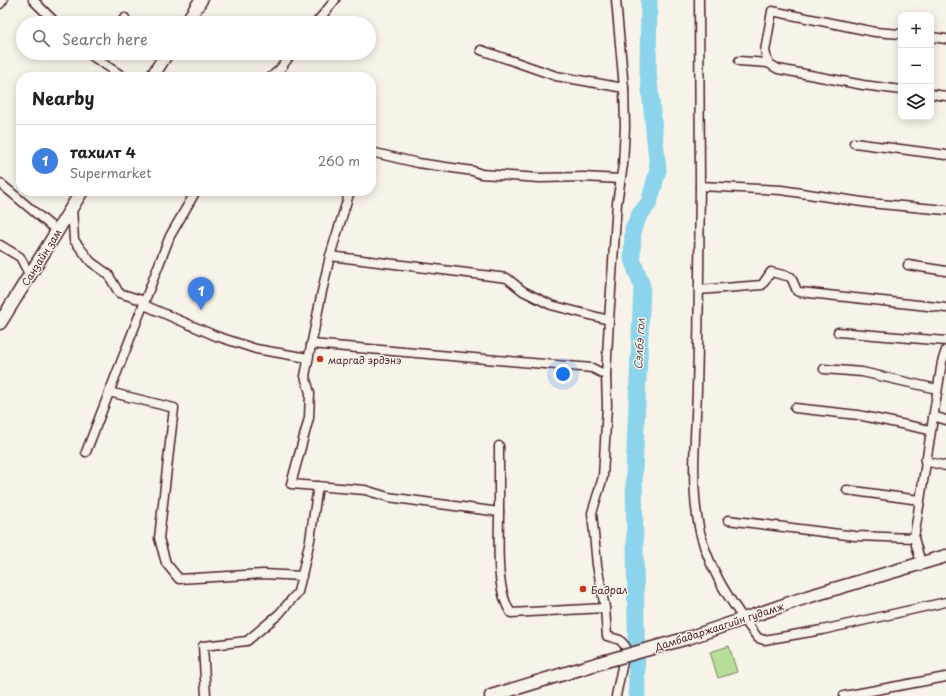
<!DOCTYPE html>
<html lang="en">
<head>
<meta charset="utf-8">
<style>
	body { margin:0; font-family:"Playpen Sans",sans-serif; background:#f6f6f6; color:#222 }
	.controls { position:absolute; right:12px; top:12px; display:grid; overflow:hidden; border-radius:8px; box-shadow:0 2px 10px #0003 }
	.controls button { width:36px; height:36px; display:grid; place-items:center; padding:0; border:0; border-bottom:1px solid #e0e0e0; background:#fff; color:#222; font:20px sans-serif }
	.you { position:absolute; left:563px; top:374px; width:14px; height:14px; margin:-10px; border:3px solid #fff; border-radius:50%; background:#1a73e8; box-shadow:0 0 0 6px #1a73e833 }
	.badge { display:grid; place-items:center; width:26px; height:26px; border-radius:50%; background:#c8321e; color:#fff; font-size:13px; font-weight:700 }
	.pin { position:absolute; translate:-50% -33px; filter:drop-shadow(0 1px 2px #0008) }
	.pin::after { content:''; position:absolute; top:21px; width:14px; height:12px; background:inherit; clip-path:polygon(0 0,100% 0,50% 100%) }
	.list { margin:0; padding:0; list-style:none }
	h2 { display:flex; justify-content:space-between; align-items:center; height:52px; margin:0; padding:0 16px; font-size:17px }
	h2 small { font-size:13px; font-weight:400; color:#767676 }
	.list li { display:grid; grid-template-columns:26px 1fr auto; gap:12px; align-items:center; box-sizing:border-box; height:72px; padding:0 16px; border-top:1px solid #e0e0e0 }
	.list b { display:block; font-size:15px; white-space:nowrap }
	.list p { margin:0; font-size:13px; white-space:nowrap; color:#767676 }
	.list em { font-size:13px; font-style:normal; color:#767676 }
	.icon { flex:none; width:22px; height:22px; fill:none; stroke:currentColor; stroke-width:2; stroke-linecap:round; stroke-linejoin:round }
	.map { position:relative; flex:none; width:946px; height:696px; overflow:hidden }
	.search { position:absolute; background:#fff; box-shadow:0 2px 10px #0003; left:16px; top:16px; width:360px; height:44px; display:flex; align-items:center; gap:10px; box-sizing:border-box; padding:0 14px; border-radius:22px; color:#767676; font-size:15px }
	.panel { position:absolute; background:#fff; box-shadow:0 2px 10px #0003; left:16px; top:72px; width:360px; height:124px; border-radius:16px }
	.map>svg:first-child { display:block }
</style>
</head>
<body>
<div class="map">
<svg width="946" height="696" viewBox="0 0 946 696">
	<rect width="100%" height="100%" fill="#f7f3e8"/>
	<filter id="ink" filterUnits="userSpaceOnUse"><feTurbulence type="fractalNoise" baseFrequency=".025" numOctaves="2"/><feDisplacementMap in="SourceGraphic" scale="8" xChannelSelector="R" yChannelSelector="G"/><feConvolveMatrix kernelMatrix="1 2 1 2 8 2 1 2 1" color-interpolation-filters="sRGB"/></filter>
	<g filter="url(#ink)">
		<!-- green -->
		<polygon fill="#b8dd97" stroke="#817e61" points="729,646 737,672 718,678 710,652"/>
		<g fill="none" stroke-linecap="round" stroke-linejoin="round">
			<!-- river -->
			<polyline stroke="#8bd4ec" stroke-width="17" points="637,696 634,472 642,286 632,259 633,229 640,214 649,203 658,170 648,71 649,0"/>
			<!-- minor casing -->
			<g stroke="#4a1f2b" stroke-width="11">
				<g id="minor">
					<polyline points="33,0 56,23"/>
					<polyline points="699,0 700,186"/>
					<polyline points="0,4 3,0"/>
					<polyline points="120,23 125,18"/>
					<polyline points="316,23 335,0"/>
					<polyline points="931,37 946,39"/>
					<polyline points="481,50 556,76 624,88"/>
					<polyline points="87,53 124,77"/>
					<polyline points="739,61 768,63 778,69 863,85 901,90"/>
					<polyline points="768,63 765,51 772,11 875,32 901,34"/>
					<polyline points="271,77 280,69 292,53"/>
					<polyline points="931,94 946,96"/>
					<polyline points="854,143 946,155"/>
					<polyline points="371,152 418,163 473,171 481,174 540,178 583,177 620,179"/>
					<polyline points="0,183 57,231"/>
					<path d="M350 191 330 256 321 296 305 376 310 393 309 418 291 484 365 490 388 497 499 512C499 541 495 590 511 613L605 608"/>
					<polyline points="72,207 74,240 91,262 108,274 119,293 145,301"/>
					<path d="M946 210 869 203 781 190 700 186C699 254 699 321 697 389 696 431 691 474 697 516 703 562 730 602 758 638L764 640 822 630 946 602"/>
					<polyline points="0,245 20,257 30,276"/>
					<polyline points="330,256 507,278 523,291 551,305 609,320 606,375 607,406 603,477 592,513 597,565 605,608 607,636 620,640 626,647 616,696"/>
					<polyline points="908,265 946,271"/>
					<polyline points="699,290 762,285 771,272 791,277 797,291 800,292 946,308"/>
					<polyline points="144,305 216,336 256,349 308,358"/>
					<polyline points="609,320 617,203 623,165 625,127 624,88 616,0"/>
					<polyline points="838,332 946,341"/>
					<polyline points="311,344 592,368 606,375"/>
					<polyline points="824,369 862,372 937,389"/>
					<polyline points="109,392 174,408 159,538 166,563 179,579 263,574 302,576"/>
					<polyline points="795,408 858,415 930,430"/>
					<polyline points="933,416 946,420"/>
					<polyline points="86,452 170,236 196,191"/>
					<polyline points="925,461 946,466"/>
					<polyline points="847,490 919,500"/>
					<polyline points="499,512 499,446"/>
					<polyline points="728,520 855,536 914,538"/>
					<polyline points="921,563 914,538 942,362 946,350"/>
					<polyline points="206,696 203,646 247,641 279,614 298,592 310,540 318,486"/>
					<polyline points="844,696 946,677"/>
				</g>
			</g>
			<!-- secondary casing -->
			<g stroke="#4a1f2b" stroke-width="15">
				<g id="secondary">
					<polyline points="186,23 201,0"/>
					<polyline points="152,77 167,53"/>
					<polyline points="0,323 82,191"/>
					<polyline points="688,638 807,597 946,556"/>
					<polyline points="491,696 606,661"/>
				</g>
			</g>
			<!-- minor -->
			<use href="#minor" stroke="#f7f3e8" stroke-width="8"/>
			<!-- secondary -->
			<use href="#secondary" stroke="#f7f3e8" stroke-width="12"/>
			<!-- secondary-bridge casing -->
			<g stroke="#4a1f2b" stroke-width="15" stroke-linecap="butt">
				<polyline id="secondary-bridge" points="606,661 688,638"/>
			</g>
			<!-- secondary-bridge -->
			<use href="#secondary-bridge" stroke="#f7f3e8" stroke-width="12"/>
		</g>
	</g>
	<!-- markers -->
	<g fill="#c8321e" stroke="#f7f3e8" stroke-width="1.5">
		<circle cx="320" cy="359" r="4"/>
		<circle cx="583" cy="589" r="4"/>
	</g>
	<g text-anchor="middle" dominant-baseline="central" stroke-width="3" stroke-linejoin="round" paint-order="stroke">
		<!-- street labels -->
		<g font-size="10" fill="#4a1f2b" stroke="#f7f3e8">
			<text transform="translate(41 257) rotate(-58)">Санзайн зам</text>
			<text transform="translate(719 626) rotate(-18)">Дамбадаржаагийн гудамж</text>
		</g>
		<!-- poi labels -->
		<g font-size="10" fill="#4a1f2b" stroke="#f7f3e8" text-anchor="start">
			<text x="328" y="359">маргад эрдэнэ</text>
			<text x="591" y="589">Бадрал</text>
		</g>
		<!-- water labels -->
		<g font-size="11" font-style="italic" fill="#5a4c5b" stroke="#f7f3e8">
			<text transform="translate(639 344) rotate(-87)">Сэлбэ гол</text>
		</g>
	</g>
</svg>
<div class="controls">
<button>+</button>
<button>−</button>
<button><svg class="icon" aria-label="layers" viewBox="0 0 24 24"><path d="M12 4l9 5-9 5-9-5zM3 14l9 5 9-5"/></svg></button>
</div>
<div class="you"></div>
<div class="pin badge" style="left:201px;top:310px;background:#3f7fe0">1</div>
<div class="search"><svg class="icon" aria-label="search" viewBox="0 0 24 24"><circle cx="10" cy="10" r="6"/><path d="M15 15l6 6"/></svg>Search here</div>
<section class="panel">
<h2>Nearby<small></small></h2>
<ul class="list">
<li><span class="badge" style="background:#3f7fe0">1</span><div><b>тахилт 4</b><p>Supermarket</p></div><em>260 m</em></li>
</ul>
</section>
</div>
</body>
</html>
